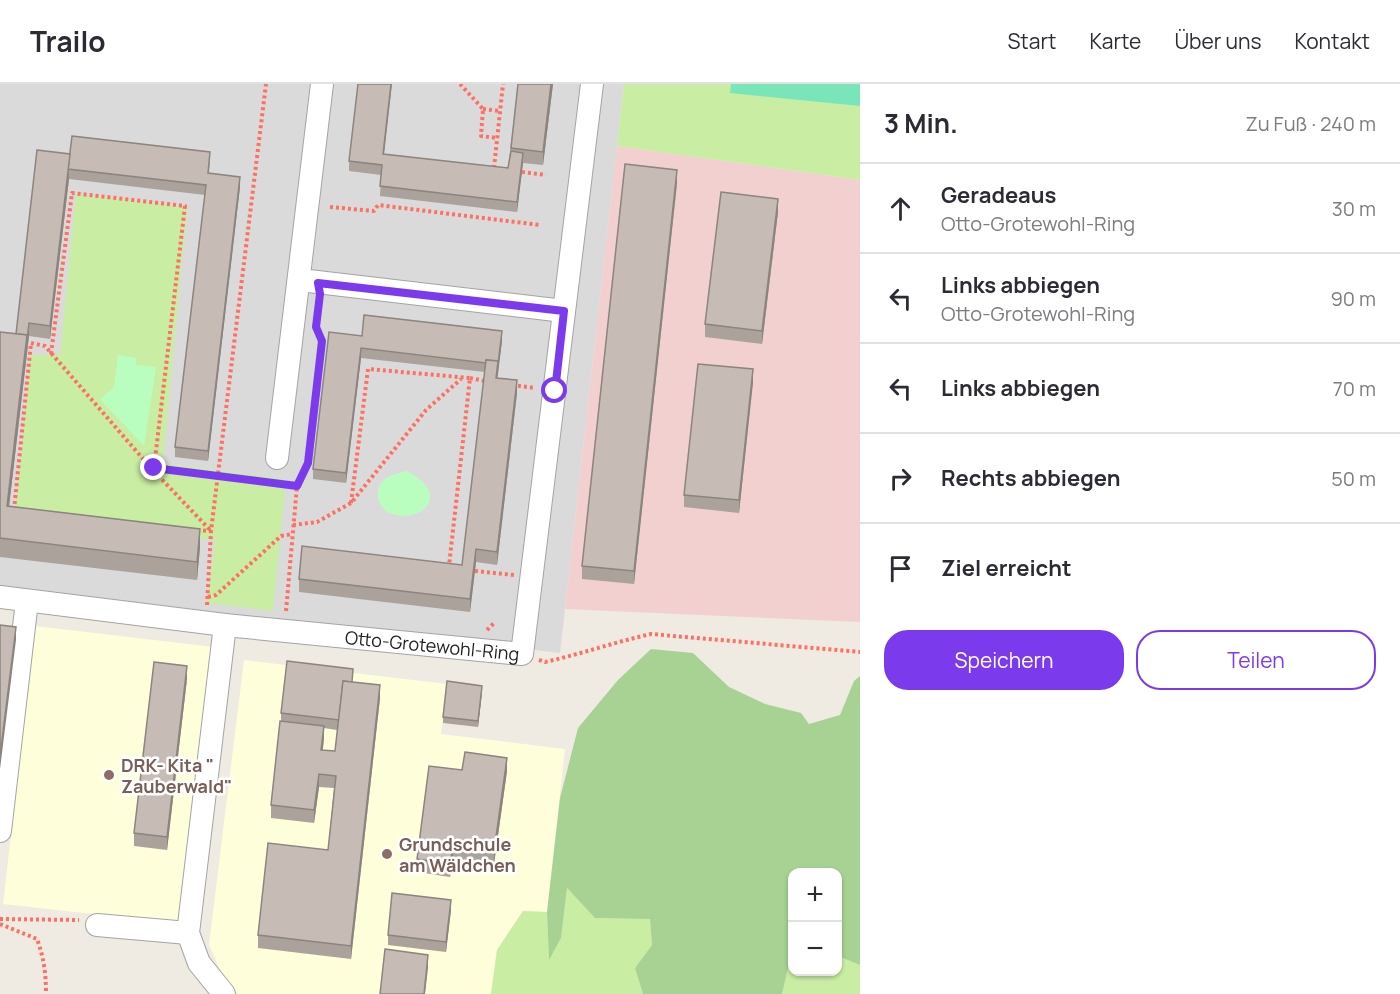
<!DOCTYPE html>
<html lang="de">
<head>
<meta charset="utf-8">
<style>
	body { margin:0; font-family:Manrope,sans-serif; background:#f2f2f3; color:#2b2b33 }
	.controls { position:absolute; right:18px; bottom:18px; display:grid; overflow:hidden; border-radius:12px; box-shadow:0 2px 4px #0004 }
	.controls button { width:54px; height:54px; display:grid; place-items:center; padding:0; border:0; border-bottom:2px solid #e1e1e2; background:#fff; color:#2b2b33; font:30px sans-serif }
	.stop { position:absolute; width:18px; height:18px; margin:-14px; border:4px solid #7c3aed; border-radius:50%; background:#fff }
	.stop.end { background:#7c3aed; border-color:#fff; box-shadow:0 2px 6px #0008 }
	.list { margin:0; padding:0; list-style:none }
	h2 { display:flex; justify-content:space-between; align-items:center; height:78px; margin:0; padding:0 24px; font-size:26px }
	h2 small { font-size:20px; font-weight:400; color:#7c7c81 }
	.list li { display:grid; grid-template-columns:39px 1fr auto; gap:18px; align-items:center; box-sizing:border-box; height:90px; padding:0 24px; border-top:2px solid #e1e1e2 }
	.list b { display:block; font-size:22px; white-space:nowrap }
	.list p { margin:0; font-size:20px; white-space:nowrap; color:#7c7c81 }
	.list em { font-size:20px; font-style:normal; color:#7c7c81 }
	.actions { display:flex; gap:12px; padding:18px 24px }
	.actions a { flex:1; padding:14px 0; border:2px solid #7c3aed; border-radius:24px; text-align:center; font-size:21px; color:#7c3aed }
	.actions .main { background:#7c3aed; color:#fff }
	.icon { flex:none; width:33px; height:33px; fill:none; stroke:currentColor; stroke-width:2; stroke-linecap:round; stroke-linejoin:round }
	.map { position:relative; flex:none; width:860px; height:910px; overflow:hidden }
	header { display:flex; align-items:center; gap:36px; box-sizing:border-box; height:84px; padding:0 30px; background:#fff; border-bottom:2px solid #e1e1e2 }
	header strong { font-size:28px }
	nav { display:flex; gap:33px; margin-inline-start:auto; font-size:21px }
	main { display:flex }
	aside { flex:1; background:#fff }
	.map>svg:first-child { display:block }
</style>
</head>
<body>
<header>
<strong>Trailo</strong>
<nav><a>Start</a><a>Karte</a><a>Über uns</a><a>Kontakt</a></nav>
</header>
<main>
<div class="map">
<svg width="860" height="910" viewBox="0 0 860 910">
	<rect width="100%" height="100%" fill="#efeae2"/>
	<!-- residential -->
	<polygon fill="#dbdada" points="0,0 624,0 560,569 0,502"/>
	<!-- commercial -->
	<polygon fill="#f2d0cf" points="617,62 860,96 860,538 565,525"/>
	<!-- education -->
	<g fill="#fffedb">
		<polygon points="35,542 214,563 183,840 3,820"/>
		<polygon points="244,576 447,600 441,650 565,665 547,828 523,827 497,866 491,910 238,910 226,899 209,861"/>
	</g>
	<!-- grass -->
	<g fill="#c9eea3">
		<polygon points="624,0 860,0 860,96 617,62"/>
		<polygon points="76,110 187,123 163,379 286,395 273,527 207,519 215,456 15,431 30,271 60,270"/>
		<polygon points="567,804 595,834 650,835 652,861 635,884 643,910 491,910 497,866 523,827 547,828 549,875 561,854"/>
		<polygon points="792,867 792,888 838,888 838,872 860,881 860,910 782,910"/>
	</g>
	<!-- forest -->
	<polygon fill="#a7d293" points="651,565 693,569 729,603 765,620 801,629 809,640 840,631 854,597 860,592 860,881 838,872 838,788 792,788 792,867 782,910 643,910 635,884 652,861 650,835 595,834 567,804 561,854 549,876 547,828 560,714 578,644 618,596"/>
	<!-- park -->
	<g fill="#bafebf">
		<polygon points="118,271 136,274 136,281 156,283 144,362 100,315 114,303"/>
		<path d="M407 387C415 392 428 399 430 410 434 437 374 442 378 407 380 393 396 390 407 387Z"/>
	</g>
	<!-- pitch -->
	<polygon fill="#79e5b9" points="731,0 860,0 860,22 730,9"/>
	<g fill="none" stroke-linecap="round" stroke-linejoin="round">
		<!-- minor casing -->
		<g stroke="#a4a4a4" stroke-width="24">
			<g id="minor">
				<polyline points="300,196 564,227"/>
				<polyline points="277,374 322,0"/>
				<path id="s1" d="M0 513 225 541 522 570 592 0"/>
				<polyline points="0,747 27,517"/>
				<polyline points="97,841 188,849"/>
				<polyline points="224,910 199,879 188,849 225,541"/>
			</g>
		</g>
		<!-- path -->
		<g stroke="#ff7063" stroke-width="4" stroke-dasharray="3 3" stroke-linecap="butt">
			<polyline points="460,0 483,25 481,52 497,54"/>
			<polyline points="483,25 500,27"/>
			<polyline points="494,84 503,0"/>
			<polyline points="522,88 546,91"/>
			<polyline points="330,123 374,127 378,121 540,141"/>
			<polyline points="31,259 45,262 151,384 211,447"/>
			<polyline points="51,270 72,109 185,122 154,384"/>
			<polyline points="470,294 485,297"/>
			<polyline points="512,301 535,304"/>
			<polyline points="155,384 297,402"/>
			<polyline points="351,419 368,285 470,294 449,482"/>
			<polyline points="14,426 31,259"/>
			<polyline points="293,441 317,438 351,419 426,326 461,295"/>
			<polyline points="197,446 211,447"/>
			<polyline points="475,487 514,491"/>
			<polyline points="208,513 216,511 281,452 292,450"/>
			<polyline points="207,521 211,447 266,0"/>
			<polyline points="286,527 297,402 308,379 322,257 316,243 319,218"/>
			<polyline points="487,546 495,538"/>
			<path d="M539 576 545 578C581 570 615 558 651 550L860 568"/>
			<polyline points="0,835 79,836"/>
			<path d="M0 840 37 855C44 874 46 890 46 910"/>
		</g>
		<!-- minor -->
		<use href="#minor" stroke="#fff" stroke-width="22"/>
	</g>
	<!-- wall -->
	<g fill="#aba29c" fill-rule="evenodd">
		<polygon points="518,0 553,0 543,81 523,79 517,128 380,112 381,91 349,87 349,77 384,70 508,84"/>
		<polygon points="70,70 210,78 209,89 240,103 208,377 175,373 175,363 205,111 69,95 50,255 29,252 9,422 200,463 197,496 0,473 0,248 16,250"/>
		<polygon points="677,99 634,500 582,495 582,482"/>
		<polygon points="778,128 762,260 705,253 705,240"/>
		<polygon points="362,252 502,257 497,294 517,309 497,481 476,478 470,528 299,508 299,495 462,481 485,288 361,274 346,399 313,395 313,385"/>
		<polygon points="753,298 739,429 684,423 684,411"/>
		<polygon points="187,595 167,766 134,762 134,749"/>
		<path d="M353 598 380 614 351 875 258 864V851L328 766 334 704 319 703 314 739 271 734V721L281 637V629ZM324 644 337 646 335 667 323 666Z"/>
		<polygon points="482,608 478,643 443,639 443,633"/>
		<polygon points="507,687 494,780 453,774 450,793 417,788 417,775"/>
		<polygon points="451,826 446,868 388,861 388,851"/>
	</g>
	<!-- shaded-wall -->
	<g fill="#8b847f">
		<polygon points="391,0 392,0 383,80 383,70"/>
		<polygon points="551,0 553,0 543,81 543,68"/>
		<polygon points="523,69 523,79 517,128 517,118"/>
		<polygon points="68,85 69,95 50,255 50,242"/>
		<polygon points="677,86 677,99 634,500 634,487"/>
		<polygon points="240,93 240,103 208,377 208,367"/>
		<polygon points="778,115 778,128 762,260 762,247"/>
		<polygon points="29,239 29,252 7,440 7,422"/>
		<polygon points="502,247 502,257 498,290 498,280"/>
		<polygon points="361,264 361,274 346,399 346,389"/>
		<polygon points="498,277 498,290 496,307 496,294"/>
		<polygon points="753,285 753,298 739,429 739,416"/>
		<polygon points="517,296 517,309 497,481 497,468"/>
		<polygon points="200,445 200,463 197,496 197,478"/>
		<polygon points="476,465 476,478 470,528 470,515"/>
		<polygon points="16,543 16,556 0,685 0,672"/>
		<polygon points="187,582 187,595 167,766 167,753"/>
		<polygon points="380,601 380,614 351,875 351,862"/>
		<polygon points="482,602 482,608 478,643 478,637"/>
		<polygon points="324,642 324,655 321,679 321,666"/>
		<polygon points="507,674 507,687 494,780 494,767"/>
		<polygon points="319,690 319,703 314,739 314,726"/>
		<polygon points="453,761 453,774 450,793 450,780"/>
		<polygon points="451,816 451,826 446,868 446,858"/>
		<polygon points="428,871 428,884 425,910 424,910"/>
	</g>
	<!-- building -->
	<g fill="#c7bcb5" stroke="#8b847f" stroke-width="1.5">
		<polygon points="358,0 391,0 383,70 508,84 511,67 523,69 517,118 380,102 382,81 349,77"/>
		<polygon points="518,0 551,0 543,68 511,64"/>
		<polygon points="72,52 210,68 208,89 240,93 208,367 175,363 206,101 68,85"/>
		<polygon points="37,66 70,70 50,242 29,239 27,256 27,251 16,250"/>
		<polygon points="625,80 677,86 634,487 582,482"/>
		<polygon points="721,108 778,115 762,247 705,240"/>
		<polygon points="364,231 502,247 498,280 498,277 486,276 486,279 361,264 346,389 313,385 329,248 362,252"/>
		<polygon points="0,248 27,251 7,422 200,445 197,478 0,454"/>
		<polygon points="486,276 498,277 496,294 517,296 497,468 476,465 470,515 299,495 302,462 462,481"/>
		<polygon points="698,280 753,285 739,416 684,411"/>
		<polygon points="0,541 16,543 0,672"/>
		<polygon points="287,577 353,585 352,598 343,597 339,636 281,629"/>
		<polygon points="154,578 187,582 167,753 134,749"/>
		<polygon points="343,597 380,601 351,862 258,851 268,759 328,766 336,692 319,690 314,726 271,721 280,637 324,642 321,666 335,667"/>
		<polygon points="447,597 482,602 478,637 443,633"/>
		<polygon points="465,668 507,674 494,767 453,761 450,780 417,775 429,682 462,686"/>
		<polygon points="392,809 451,816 446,858 388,851"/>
		<polygon points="385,865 428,871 424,910 380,910"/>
	</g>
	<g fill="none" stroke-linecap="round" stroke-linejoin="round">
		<!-- route -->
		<polyline stroke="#7c3aed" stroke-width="8" points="154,384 297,402 308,379 322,257 316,243 320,210 318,199 564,227 555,307"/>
	</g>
	<!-- markers -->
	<g fill="#8d6e63" stroke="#fff" stroke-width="2">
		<circle cx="109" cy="691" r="6"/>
		<circle cx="387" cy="770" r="6"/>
	</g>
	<g text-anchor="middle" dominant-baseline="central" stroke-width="5" stroke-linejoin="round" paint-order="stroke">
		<!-- street labels -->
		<g font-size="18" fill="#1d1d1d" stroke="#fff">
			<text stroke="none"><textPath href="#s1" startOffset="435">Otto-Grotewohl-Ring</textPath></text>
		</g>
		<!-- education labels -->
		<g font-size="18" font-weight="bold" fill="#785e54" stroke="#fff" text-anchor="start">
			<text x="121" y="681">DRK- Kita "<tspan x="121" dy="21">Zauberwald"</tspan></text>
			<text x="399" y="760">Grundschule<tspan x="399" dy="21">am Wäldchen</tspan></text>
		</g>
	</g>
</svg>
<div class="controls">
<button>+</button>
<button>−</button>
</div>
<div class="stop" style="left:555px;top:307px"></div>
<div class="stop end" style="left:154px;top:384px"></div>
</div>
<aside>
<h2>3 Min.<small>Zu Fuß · 240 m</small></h2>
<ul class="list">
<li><svg class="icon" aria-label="ahead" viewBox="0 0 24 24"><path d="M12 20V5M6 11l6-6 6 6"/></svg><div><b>Geradeaus</b><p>Otto-Grotewohl-Ring</p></div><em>30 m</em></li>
<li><svg class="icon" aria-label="left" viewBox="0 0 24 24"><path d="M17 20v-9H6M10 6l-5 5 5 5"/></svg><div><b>Links abbiegen</b><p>Otto-Grotewohl-Ring</p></div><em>90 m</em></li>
<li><svg class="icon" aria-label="left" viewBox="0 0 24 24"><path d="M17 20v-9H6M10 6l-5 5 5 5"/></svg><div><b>Links abbiegen</b></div><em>70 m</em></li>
<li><svg class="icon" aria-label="right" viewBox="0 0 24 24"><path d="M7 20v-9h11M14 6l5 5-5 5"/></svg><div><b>Rechts abbiegen</b></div><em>50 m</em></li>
<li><svg class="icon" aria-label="arrive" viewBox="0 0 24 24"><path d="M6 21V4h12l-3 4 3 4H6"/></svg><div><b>Ziel erreicht</b></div></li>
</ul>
<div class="actions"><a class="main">Speichern</a><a>Teilen</a></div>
</aside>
</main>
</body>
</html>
